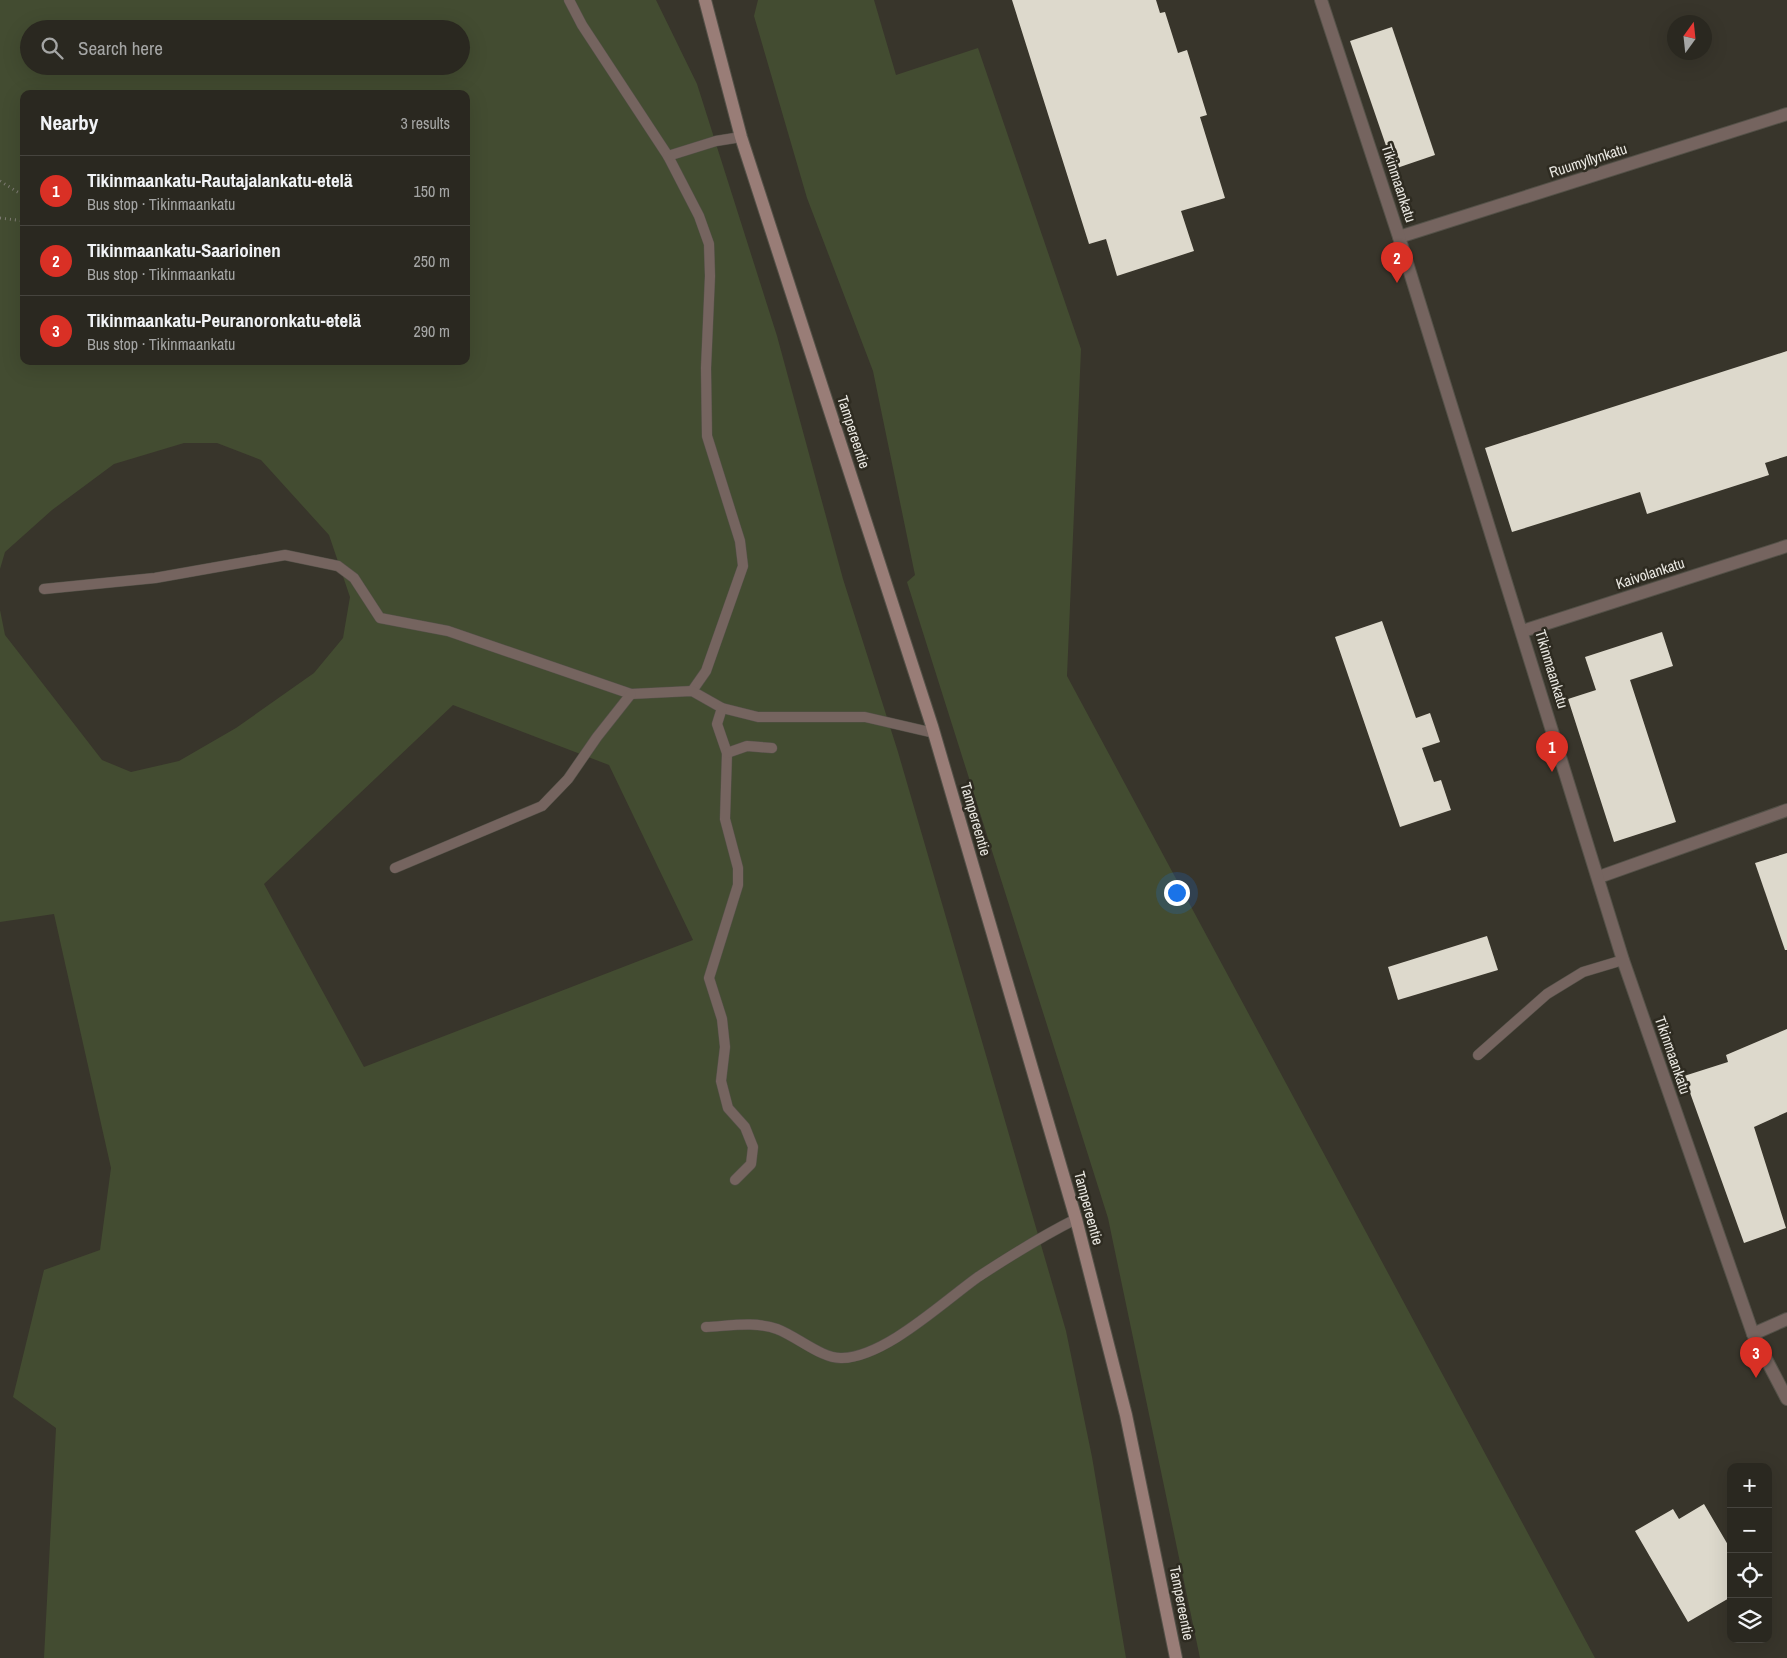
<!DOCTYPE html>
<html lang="en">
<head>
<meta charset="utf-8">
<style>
	body { margin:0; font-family:"Archivo Narrow",sans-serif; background:#323029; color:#f1f3f6 }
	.controls { position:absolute; right:15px; bottom:15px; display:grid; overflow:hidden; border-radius:10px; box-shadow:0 5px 20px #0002 }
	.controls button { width:45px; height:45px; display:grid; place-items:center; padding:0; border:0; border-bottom:1px solid #46443e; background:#2a2820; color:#f1f3f6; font:25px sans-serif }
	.compass { position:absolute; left:1667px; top:15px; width:45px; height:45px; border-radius:50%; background:#2a2820; box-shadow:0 5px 20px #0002; rotate:15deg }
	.you { position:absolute; left:1176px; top:892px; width:18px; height:18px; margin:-12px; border:4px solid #fff; border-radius:50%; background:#1a73e8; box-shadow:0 0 0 8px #1a73e833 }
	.badge { display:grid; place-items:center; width:32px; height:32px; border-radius:50%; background:#d93025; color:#fff; font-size:16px; font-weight:700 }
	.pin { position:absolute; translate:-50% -41px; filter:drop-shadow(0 1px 2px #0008) }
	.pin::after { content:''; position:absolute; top:26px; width:18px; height:15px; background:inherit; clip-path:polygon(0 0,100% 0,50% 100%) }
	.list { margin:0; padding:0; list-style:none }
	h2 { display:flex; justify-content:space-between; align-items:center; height:65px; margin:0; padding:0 20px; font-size:21px }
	h2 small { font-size:16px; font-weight:400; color:#a5a6a5 }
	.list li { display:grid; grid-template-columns:32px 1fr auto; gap:15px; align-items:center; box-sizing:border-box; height:70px; padding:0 20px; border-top:1px solid #46443e }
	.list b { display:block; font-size:19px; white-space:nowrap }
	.list p { margin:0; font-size:16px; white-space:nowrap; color:#a5a6a5 }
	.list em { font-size:16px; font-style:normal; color:#a5a6a5 }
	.icon { flex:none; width:28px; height:28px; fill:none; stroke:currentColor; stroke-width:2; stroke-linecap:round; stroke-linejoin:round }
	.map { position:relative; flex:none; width:1787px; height:1658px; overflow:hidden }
	.search { position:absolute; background:#2a2820; box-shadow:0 5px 20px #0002; left:20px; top:20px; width:450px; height:55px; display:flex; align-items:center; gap:12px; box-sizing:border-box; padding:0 18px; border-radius:28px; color:#a5a6a5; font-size:19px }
	.panel { position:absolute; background:#2a2820; box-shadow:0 5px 20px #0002; left:20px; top:90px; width:450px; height:275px; border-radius:10px }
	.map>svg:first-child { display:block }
</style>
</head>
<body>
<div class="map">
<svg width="1787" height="1658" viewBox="0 0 1787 1658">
	<rect width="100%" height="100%" fill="#38352b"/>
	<!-- green -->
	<g fill="#434c31" fill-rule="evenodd">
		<path d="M0 0H656L697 84 777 336 843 579 898 752 1066 1331 1092 1457 1126 1658H44L56 1428 13 1397 44 1270 100 1250 111 1168 54 914 0 922V610L5 635 102 760 131 772 179 761 236 728 314 673 343 638 350 597 329 535 261 460 217 443H184L114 464 52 510 5 552 0 569ZM29 29H461V66H29ZM24 94H466V361H24ZM453 705 609 765 693 940 364 1067 264 884Z"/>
		<polygon points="758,0 874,0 896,75 978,48 1081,349 1067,676 1595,1658 1200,1658 1108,1218 907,582 915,575 873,371 807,198 754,16"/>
	</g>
	<!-- building -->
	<g fill="#ddd9cc">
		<polygon points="1012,0 1156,0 1160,13 1165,12 1178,53 1187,50 1207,115 1200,117 1225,198 1181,211 1194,251 1117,276 1106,239 1089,244"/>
		<polygon points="1392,27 1435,155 1394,169 1350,41"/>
		<polygon points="1787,351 1787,456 1765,463 1769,475 1647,514 1640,492 1512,532 1485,448"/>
		<polygon points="1382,621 1416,718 1430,713 1440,742 1422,748 1434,782 1441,780 1451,810 1400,827 1335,637"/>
		<polygon points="1662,632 1673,666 1630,680 1676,822 1614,842 1568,699 1596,690 1585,657"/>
		<polygon points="1787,853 1787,950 1785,950 1755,863"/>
		<polygon points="1487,936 1498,970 1398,1000 1388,967"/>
		<polygon points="1787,1029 1787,1112 1754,1127 1786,1228 1744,1243 1684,1076 1728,1062 1726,1055"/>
		<polygon points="1704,1504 1731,1550 1731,1597 1688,1622 1635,1531 1673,1509 1679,1519"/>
	</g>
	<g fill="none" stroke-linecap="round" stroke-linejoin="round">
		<!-- service casing -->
		<g stroke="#545148" stroke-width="11">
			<g id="service">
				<polyline points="569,0 582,25 668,156 699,216 709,244 710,276 706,368 707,436 740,541 743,566 706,671 692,691"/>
				<polyline points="668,156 716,141 741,137"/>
				<polyline points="44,589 155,578 285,555 338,566 354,578 380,618 448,631 631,694 692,691 722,708 758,717 865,717 934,733"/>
				<polyline points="722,708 717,724 727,753 725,819 738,868 738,885 709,978 722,1019 725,1047 721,1081 728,1108 745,1127 753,1147 751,1164 735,1180"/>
				<polyline points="727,753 747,746 772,748"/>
				<polyline points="395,868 542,806 568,779 597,737 631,694"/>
				<polyline points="1478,1055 1547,994 1583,972 1623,960"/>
				<path d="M706 1327C729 1326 755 1321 777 1329 798 1337 822 1359 842 1358 885 1357 943 1302 978 1277 1010 1256 1042 1236 1076 1219"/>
			</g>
		</g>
		<!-- minor casing -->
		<g stroke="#545148" stroke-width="14">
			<g id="minor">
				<polyline points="1399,237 1787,114"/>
				<polyline points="1523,631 1787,546"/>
				<polyline points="1599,877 1787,810"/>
				<polyline points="1753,1334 1787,1319"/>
			</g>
		</g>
		<!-- tertiary casing -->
		<g stroke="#545148" stroke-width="14">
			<polyline id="tertiary" points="1321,0 1399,237 1623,960 1753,1334 1787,1399"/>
		</g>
		<!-- secondary casing -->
		<g stroke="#545148" stroke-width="14">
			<polyline id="secondary" points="705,0 741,137 932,726 1076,1219 1126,1415 1176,1658"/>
		</g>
		<!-- path -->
		<g stroke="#7f7c74" stroke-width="3" stroke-dasharray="1 4" stroke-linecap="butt">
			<polyline points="0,181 24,196"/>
			<polyline points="0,218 24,221"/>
		</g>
		<!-- service -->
		<use href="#service" stroke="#75645f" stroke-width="10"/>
		<!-- minor -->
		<use href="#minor" stroke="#75645f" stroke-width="12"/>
		<!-- tertiary -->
		<use href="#tertiary" stroke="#75645f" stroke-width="12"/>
		<!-- secondary -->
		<use href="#secondary" stroke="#997d77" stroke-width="12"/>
	</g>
	<g text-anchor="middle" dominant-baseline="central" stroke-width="5" stroke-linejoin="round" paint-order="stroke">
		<!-- street labels -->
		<g font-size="15" fill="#e9e7e1" stroke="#2e2b21">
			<text transform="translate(1588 160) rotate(-18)">Ruumyllynkatu</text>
			<text transform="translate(1399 183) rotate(72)">Tikinmaankatu</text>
			<text transform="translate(854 432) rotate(72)">Tampereentie</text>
			<text transform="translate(1650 573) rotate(-18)">Kaivolankatu</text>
			<text transform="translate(1552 669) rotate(73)">Tikinmaankatu</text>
			<text transform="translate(976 819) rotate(74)">Tampereentie</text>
			<text transform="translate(1673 1055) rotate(71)">Tikinmaankatu</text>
			<text transform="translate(1089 1208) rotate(75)">Tampereentie</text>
			<text transform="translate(1182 1603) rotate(79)">Tampereentie</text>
		</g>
	</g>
</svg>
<div class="controls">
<button>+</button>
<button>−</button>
<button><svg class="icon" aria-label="locate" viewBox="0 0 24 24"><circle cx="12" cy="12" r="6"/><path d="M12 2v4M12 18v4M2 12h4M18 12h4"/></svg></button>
<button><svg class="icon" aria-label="layers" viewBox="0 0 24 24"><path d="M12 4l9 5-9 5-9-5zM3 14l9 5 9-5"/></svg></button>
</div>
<svg class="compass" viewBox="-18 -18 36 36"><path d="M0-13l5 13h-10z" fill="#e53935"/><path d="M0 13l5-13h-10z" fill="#a5a6a5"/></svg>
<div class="you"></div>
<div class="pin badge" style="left:1552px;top:772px">1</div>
<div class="pin badge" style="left:1397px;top:283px">2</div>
<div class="pin badge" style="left:1756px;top:1378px">3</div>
<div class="search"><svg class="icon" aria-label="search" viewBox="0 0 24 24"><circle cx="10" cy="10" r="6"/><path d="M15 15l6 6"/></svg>Search here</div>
<section class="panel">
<h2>Nearby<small>3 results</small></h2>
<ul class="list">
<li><span class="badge">1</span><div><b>Tikinmaankatu-Rautajalankatu-etelä</b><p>Bus stop · Tikinmaankatu</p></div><em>150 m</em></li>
<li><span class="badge">2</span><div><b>Tikinmaankatu-Saarioinen</b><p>Bus stop · Tikinmaankatu</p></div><em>250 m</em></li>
<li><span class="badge">3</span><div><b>Tikinmaankatu-Peuranoronkatu-etelä</b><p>Bus stop · Tikinmaankatu</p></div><em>290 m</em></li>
</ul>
</section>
</div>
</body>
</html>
